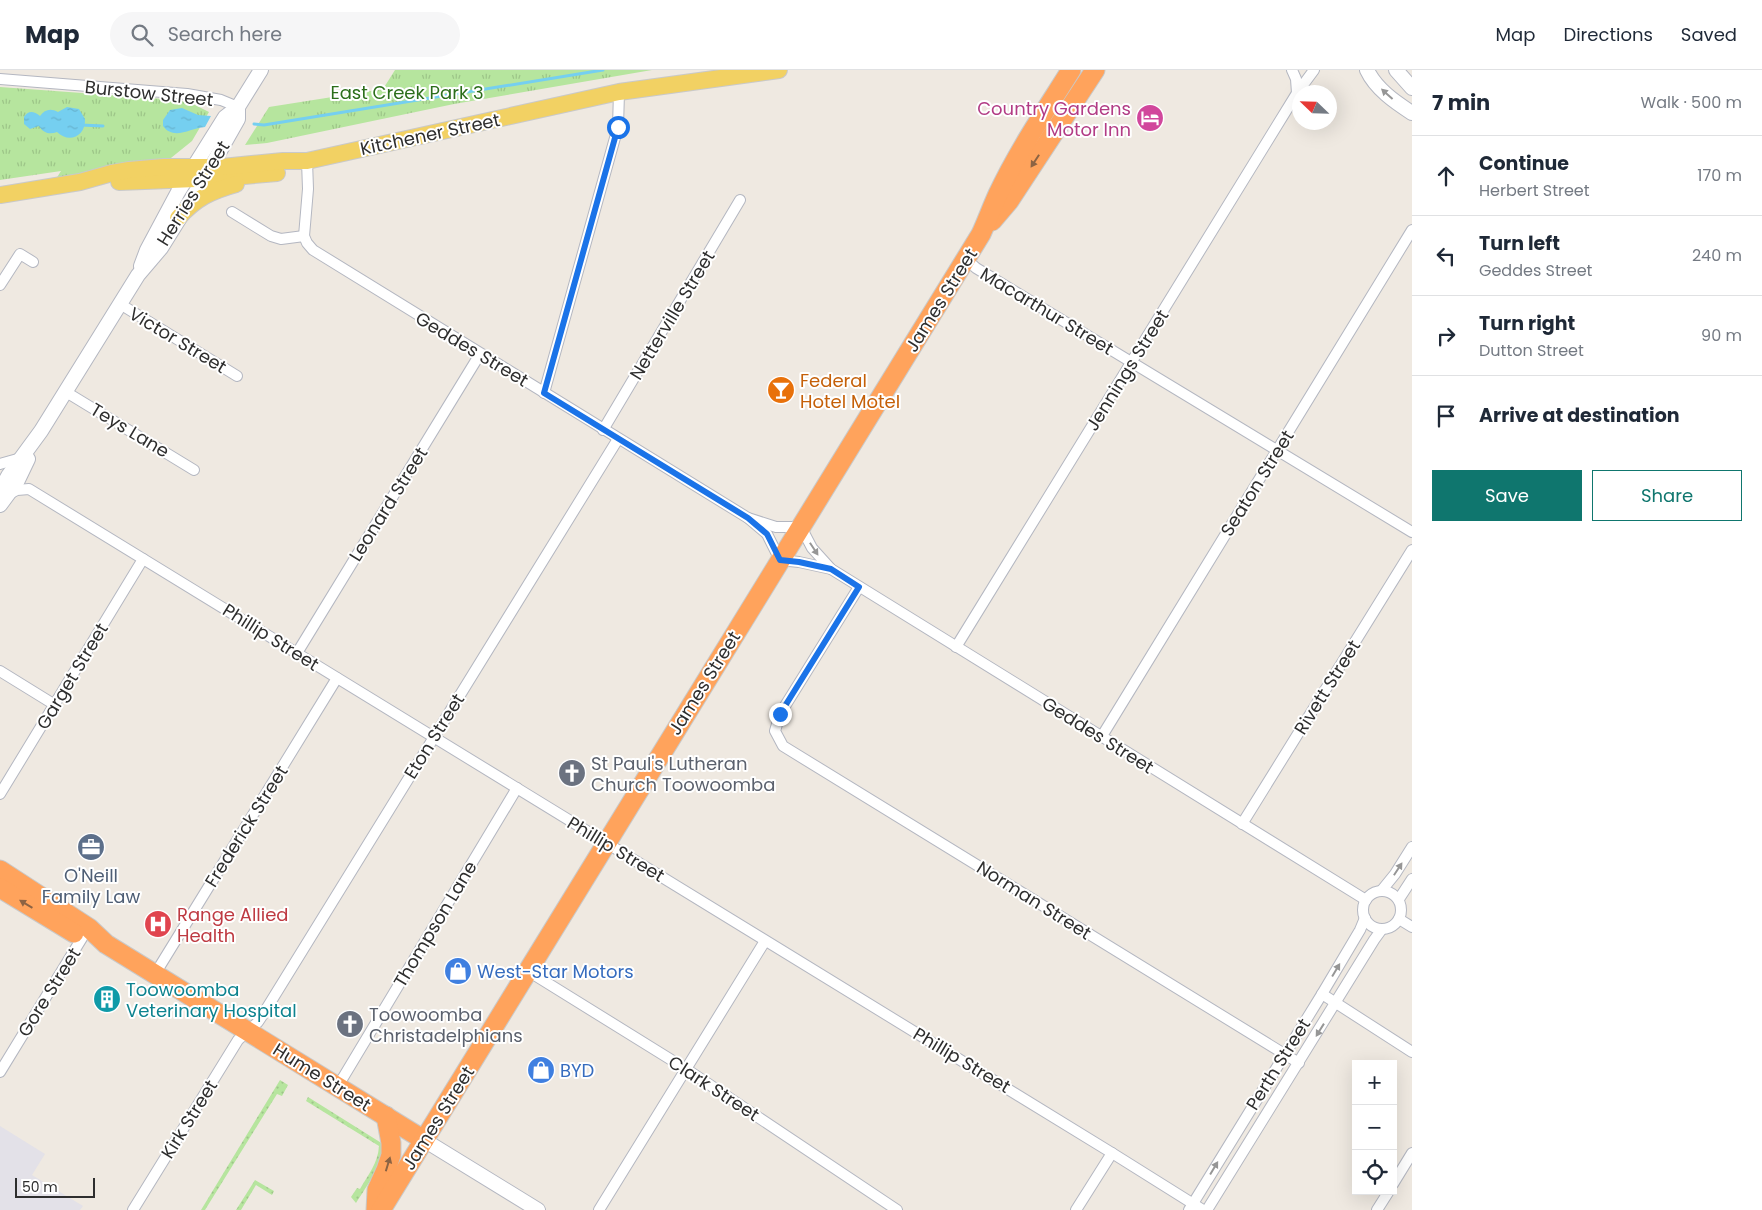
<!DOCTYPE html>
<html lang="en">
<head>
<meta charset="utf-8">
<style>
	body { margin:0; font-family:Poppins,sans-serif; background:#f6f6f7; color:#1f2937 }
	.controls { position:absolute; right:15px; bottom:15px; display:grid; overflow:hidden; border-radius:0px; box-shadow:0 5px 20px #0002 }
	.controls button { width:45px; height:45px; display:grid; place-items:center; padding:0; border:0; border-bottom:1px solid #e0e1e3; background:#fff; color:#1f2937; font:25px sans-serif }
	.compass { position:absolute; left:1292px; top:15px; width:45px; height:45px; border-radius:50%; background:#fff; box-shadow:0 5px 20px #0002; rotate:293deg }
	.scale { position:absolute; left:15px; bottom:12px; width:80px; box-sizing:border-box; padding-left:5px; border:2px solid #2e2e2e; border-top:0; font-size:14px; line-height:18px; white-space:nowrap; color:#2e2e2e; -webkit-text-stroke:4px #fff; paint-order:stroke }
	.stop { position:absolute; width:15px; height:15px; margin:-11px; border:4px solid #1a73e8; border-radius:50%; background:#fff }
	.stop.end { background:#1a73e8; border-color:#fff; box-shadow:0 1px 5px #0008 }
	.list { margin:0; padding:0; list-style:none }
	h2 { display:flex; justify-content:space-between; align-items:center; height:65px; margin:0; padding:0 20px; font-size:21px }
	h2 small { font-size:16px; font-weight:400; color:#747a83 }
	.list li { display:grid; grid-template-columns:32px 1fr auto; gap:15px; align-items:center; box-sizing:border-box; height:80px; padding:0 20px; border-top:1px solid #e0e1e3 }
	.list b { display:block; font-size:19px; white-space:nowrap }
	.list p { margin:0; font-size:16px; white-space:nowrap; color:#747a83 }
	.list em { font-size:16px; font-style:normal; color:#747a83 }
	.actions { display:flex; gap:10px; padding:15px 20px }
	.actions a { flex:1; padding:11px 0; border:1px solid #0f766e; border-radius:0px; text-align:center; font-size:18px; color:#0f766e }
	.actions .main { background:#0f766e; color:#fff }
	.icon { flex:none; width:28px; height:28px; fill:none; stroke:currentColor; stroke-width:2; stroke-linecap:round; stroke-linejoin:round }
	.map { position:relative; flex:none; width:1412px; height:1140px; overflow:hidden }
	header { display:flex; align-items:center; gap:30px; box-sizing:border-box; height:70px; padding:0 25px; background:#fff; border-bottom:1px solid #e0e1e3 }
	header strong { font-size:24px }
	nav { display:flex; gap:28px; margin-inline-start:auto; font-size:18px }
	.search { width:350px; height:45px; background:#f6f6f7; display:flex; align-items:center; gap:12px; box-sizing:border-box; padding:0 18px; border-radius:28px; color:#747a83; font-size:19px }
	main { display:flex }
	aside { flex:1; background:#fff }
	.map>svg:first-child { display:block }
</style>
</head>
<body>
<header>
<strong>Map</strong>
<div class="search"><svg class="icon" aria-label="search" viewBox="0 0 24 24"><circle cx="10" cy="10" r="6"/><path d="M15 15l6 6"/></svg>Search here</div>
<nav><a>Map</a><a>Directions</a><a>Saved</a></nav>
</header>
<main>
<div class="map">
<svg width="1412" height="1140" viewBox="0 0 1412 1140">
	<defs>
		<pattern id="park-tufts" width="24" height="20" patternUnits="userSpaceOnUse" patternTransform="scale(1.25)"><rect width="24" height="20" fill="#b6e59e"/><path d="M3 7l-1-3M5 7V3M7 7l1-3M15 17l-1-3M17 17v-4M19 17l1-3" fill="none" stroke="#9dc588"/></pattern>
		<pattern id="garden-dots" width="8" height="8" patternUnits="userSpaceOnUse" patternTransform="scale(1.25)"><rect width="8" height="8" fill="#b6e59e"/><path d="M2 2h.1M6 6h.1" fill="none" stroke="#9dc588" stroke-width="1.8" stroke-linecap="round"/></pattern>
		<pattern id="water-ripples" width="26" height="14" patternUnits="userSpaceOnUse" patternTransform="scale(1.25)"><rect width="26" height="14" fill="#75cff0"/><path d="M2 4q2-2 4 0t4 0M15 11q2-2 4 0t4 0" fill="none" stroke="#66b2ce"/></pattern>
	</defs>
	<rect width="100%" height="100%" fill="#efe9e1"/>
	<!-- industrial -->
	<polygon fill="#e3e1e8" points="0,1056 45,1084 32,1105 83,1136 80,1140 0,1140"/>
	<!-- park -->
	<g fill="url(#park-tufts)">
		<polygon points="395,0 652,0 454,34 267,73 245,75 269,37 383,19"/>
		<polygon points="0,17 178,30 195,35 209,42 192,71 166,92 56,109 61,101 0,110"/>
	</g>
	<!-- garden -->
	<g fill="url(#garden-dots)">
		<polygon points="280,1010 288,1015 282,1026 277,1024 205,1140 201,1140"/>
		<path d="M308 1027 383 1074C382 1096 368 1114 356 1133L351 1127 357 1118 360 1119C368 1105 378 1093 379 1076L306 1031Z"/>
		<polygon points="255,1110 274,1121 272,1125 256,1115 241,1140 236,1140"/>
	</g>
	<!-- water -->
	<g fill="url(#water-ripples)">
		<path d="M67 37 79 39 85 49C86 66 69 74 57 62 50 65 43 63 39 56L30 59 24 54V47C28 40 34 41 40 46 45 39 51 38 58 42Z"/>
		<path d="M182 38 198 45 211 46 205 57C190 58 174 71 163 56V50L170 40Z"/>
	</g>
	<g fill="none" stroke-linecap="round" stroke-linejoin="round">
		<!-- stream -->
		<g stroke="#75cff0" stroke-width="3">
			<polyline points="254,54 264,55 603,0"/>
			<polyline points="81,55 103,56"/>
		</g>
		<!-- street casing -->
		<g stroke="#b4b7c1" stroke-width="12">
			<g id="street">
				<polyline points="1292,0 1296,9 1297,23"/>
				<polyline points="0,9 187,24 221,30 238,37"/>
				<polyline points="307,91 308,119 304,166 307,173 313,180 748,448 767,464 780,490 799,492 831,499"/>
				<polyline points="232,142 271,166 281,169 304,166"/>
				<polyline points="966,189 976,198 1412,462"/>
				<polyline points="0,215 20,184 33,192"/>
				<polyline points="120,234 237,306"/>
				<polyline points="66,322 194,400"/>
				<polyline points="544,323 618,57 619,22"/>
				<polyline points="603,360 740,130"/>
				<polyline points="0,394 21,388"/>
				<polyline points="9,424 17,420 29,419 1112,1083 1203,1140"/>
				<polyline points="748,448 776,457 801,457 812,478 831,499 1366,830"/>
				<polyline points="859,517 780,644 775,661 783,676 1299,993"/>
				<polyline points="956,577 1297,23 1314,0"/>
				<polyline points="297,583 480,284"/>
				<polyline points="0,601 55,635"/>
				<polyline points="1102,666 1412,160"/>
				<polyline points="0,724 143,489"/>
				<polyline points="1242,754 1412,480"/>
				<polyline points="1382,820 1395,804 1412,777"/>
				<circle cx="1382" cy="840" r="19"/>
				<polyline points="1399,829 1412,809"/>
				<polyline points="1399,849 1412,857"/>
				<polyline points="528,901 686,999 897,1140"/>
				<polyline points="155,904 337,608"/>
				<polyline points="1322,924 1412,982"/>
				<polyline points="0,1002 82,868"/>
				<polyline points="338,1016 517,718"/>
				<polyline points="1393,1114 1412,1083"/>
				<polyline points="133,1140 238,970 258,952 262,946 618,369"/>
				<polyline points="599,1140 765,871"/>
				<polyline points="1076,1140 1112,1083"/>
				<polyline points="1189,1140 1322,924 1360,860 1365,848"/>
				<polyline points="1207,1140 1374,870 1382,859"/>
				<polyline points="1377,1140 1389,1121"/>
			</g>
		</g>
		<!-- secondary casing -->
		<g stroke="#b4b7c1" stroke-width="16">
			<g id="secondary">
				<path d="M1367 0C1376 19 1395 32 1412 43"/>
				<polyline points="1396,0 1412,18"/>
				<polyline points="141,196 147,180 178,122 225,47 238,37 261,0"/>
				<polyline points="0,421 8,406 41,361 138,205 161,178 204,109 238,49 238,37"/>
				<polyline points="0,435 17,412 28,389"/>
				<polyline points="424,1070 538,1140"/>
			</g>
		</g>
		<!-- primary casing -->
		<g stroke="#c9c9c9" stroke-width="18">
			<g id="primary">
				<polyline points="119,112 221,108 277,103"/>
				<polyline points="0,125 80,112 112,103 129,100 164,97 222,97 283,91 307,91 619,22 779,0"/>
				<path d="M178 148C196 128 211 121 236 114"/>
			</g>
		</g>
		<!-- highway casing -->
		<g stroke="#c9c9c9" stroke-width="21">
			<g id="highway">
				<polyline points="992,151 1009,131 1095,0"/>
				<polyline points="0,800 89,858 106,874 424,1070"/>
				<polyline points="0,818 74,863"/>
				<polyline points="376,1140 377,1120 386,1100 391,1085 391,1073 386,1046"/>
				<path d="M381 1140 981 164C987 151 992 137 998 124 1018 81 1046 40 1071 0"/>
			</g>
		</g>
		<!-- street -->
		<use href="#street" stroke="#fff" stroke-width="10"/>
		<!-- secondary -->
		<use href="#secondary" stroke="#fff" stroke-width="14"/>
		<!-- primary -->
		<use href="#primary" stroke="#f2d163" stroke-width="16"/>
		<!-- highway -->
		<use href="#highway" stroke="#ffa35c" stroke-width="19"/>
	</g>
	<!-- one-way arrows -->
	<defs><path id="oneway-solid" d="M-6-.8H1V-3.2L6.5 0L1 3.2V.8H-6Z" transform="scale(1.25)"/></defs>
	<g fill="#969696">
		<use href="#oneway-solid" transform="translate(1387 24) rotate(-138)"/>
		<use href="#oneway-solid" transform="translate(814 479) rotate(57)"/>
		<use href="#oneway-solid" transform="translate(1398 799) rotate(-57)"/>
		<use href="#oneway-solid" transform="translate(1336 900) rotate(-59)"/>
		<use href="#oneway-solid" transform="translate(1320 960) rotate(122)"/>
		<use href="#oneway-solid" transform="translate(1214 1098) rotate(-59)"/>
	</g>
	<g fill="#8c6343">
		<use href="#oneway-solid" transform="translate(1035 91) rotate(123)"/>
		<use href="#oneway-solid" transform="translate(26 834) rotate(-149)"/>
		<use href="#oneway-solid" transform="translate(388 1094) rotate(-73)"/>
	</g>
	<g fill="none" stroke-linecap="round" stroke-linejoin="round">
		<!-- route -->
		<polyline stroke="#1a73e8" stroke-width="6" points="618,57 544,323 748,448 767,464 780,490 799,492 831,499 859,517 780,644"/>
	</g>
	<!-- icons -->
	<defs>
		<g id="hotel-disc" transform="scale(1.4375)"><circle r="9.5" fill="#d1479c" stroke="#fff"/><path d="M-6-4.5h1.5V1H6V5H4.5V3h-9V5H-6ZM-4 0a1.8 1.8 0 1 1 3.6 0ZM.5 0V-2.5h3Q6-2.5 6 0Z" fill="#fff"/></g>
		<g id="bar-disc" transform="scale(1.4375)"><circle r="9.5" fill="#e8710a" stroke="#fff"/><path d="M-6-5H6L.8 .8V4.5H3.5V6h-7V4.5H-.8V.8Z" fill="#fff"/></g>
		<g id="church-disc" transform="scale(1.4375)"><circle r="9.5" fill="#6b7280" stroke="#fff"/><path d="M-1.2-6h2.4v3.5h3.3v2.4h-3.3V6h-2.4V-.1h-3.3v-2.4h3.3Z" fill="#fff"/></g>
		<g id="office-disc" transform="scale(1.4375)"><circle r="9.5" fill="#5c6f8a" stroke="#fff"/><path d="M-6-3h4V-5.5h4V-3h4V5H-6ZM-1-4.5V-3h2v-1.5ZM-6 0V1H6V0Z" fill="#fff"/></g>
		<g id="hospital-disc" transform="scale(1.4375)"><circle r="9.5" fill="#e0444e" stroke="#fff"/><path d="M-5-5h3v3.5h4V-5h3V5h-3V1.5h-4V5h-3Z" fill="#fff"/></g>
		<g id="shop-disc" transform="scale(1.4375)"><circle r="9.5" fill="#3f7fe0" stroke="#fff"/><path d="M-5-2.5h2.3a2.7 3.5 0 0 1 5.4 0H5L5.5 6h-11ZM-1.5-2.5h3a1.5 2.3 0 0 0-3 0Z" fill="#fff"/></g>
		<g id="building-disc" transform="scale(1.4375)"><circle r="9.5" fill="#0f9aa8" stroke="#fff"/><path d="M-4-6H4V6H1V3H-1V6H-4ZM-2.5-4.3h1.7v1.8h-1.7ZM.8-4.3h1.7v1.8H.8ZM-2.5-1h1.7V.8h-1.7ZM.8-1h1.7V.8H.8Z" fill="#fff"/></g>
	</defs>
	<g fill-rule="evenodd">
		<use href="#hotel-disc" x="1150" y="48"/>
		<use href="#bar-disc" x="781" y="320"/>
		<use href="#church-disc" x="572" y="703"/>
		<use href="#office-disc" x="91" y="777"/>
		<use href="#hospital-disc" x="158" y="854"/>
		<use href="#shop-disc" x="458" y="901"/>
		<use href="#building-disc" x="107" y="929"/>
		<use href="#church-disc" x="350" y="954"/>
		<use href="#shop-disc" x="541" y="1000"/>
	</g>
	<g text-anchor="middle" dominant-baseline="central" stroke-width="4" stroke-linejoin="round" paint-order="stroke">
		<!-- park labels -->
		<g font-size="18" fill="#2c6e1b" stroke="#fff">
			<text x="407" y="22">East Creek Park 3</text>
		</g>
		<!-- street labels -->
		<g font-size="18" fill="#2e2e2e" stroke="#fff">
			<text transform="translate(149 23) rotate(6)">Burstow Street</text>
			<text transform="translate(430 64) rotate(-12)">Kitchener Street</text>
			<text transform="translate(193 123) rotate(-58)">Herries Street</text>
			<text transform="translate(941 230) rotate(-58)">James Street</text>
			<text transform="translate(1047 241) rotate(31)">Macarthur Street</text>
			<text transform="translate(672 245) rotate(-59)">Netterville Street</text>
			<text transform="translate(178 270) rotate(31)">Victor Street</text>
			<text transform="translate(472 279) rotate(31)">Geddes Street</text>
			<text transform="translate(1127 300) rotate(-58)">Jennings Street</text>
			<text transform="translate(130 360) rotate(31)">Teys Lane</text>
			<text transform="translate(1257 413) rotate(-58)">Seaton Street</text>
			<text transform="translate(388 434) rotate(-58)">Leonard Street</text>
			<text transform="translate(271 567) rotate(32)">Phillip Street</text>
			<text transform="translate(72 606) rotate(-59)">Garget Street</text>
			<text transform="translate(704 613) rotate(-58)">James Street</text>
			<text transform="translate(1327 617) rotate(-58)">Rivett Street</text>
			<text transform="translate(1098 665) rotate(32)">Geddes Street</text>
			<text transform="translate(434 666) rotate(-58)">Eton Street</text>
			<text transform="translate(246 756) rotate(-58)">Frederick Street</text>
			<text transform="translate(616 779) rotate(31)">Phillip Street</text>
			<text transform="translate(1034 830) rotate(32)">Norman Street</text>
			<text transform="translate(435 854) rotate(-59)">Thompson Lane</text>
			<text transform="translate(49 922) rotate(-58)">Gore Street</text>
			<text transform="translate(962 990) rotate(31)">Phillip Street</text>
			<text transform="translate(1278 994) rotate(-58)">Perth Street</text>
			<text transform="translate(322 1007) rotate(32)">Hume Street</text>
			<text transform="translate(714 1018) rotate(33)">Clark Street</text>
			<text transform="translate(438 1048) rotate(-58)">James Street</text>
			<text transform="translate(189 1049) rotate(-58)">Kirk Street</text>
		</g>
		<!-- hotel labels -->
		<g font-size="18" fill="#b23c85" stroke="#fff" text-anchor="end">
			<text x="1131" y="38">Country Gardens<tspan x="1131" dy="21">Motor Inn</tspan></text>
		</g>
		<!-- food labels -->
		<g font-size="18" fill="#c56008" stroke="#fff" text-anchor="start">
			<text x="800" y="310">Federal<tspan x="800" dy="21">Hotel Motel</tspan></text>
		</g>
		<!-- worship labels -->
		<g font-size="18" fill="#5b616d" stroke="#fff" text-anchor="start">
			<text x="591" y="693">St Paul's Lutheran<tspan x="591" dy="21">Church Toowoomba</tspan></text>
			<text x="369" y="944">Toowoomba<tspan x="369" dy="21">Christadelphians</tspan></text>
		</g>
		<!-- service labels -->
		<g font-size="18" fill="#4e5e75" stroke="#fff">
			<text x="91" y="805">O'Neill<tspan x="91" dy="21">Family Law</tspan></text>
		</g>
		<!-- health labels -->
		<g font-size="18" fill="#be3a42" stroke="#fff" text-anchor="start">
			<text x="177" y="844">Range Allied<tspan x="177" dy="21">Health</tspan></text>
		</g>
		<!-- shop labels -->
		<g font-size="18" fill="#366cbe" stroke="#fff" text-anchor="start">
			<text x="477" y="901">West-Star Motors</text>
			<text x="560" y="1000">BYD</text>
		</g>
		<!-- culture labels -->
		<g font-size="18" fill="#0d838f" stroke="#fff" text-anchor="start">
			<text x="126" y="919">Toowoomba<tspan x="126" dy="21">Veterinary Hospital</tspan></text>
		</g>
	</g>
</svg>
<div class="controls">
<button>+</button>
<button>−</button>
<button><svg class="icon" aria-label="locate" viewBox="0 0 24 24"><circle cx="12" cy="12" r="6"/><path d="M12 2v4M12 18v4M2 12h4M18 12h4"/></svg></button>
</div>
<svg class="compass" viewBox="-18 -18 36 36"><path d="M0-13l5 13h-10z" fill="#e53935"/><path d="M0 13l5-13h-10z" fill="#747a83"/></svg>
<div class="scale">50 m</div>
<div class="stop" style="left:618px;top:57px"></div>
<div class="stop end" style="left:780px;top:644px"></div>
</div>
<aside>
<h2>7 min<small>Walk · 500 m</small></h2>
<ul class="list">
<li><svg class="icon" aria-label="ahead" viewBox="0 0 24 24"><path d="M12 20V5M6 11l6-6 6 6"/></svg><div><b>Continue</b><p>Herbert Street</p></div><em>170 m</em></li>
<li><svg class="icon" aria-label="left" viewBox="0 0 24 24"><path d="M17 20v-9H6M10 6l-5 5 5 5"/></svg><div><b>Turn left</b><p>Geddes Street</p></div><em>240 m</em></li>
<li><svg class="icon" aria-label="right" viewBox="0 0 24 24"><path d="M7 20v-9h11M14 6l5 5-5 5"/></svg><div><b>Turn right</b><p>Dutton Street</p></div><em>90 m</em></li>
<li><svg class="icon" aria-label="arrive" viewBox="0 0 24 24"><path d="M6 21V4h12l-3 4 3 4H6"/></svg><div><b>Arrive at destination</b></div></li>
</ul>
<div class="actions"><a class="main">Save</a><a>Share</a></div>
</aside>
</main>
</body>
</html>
